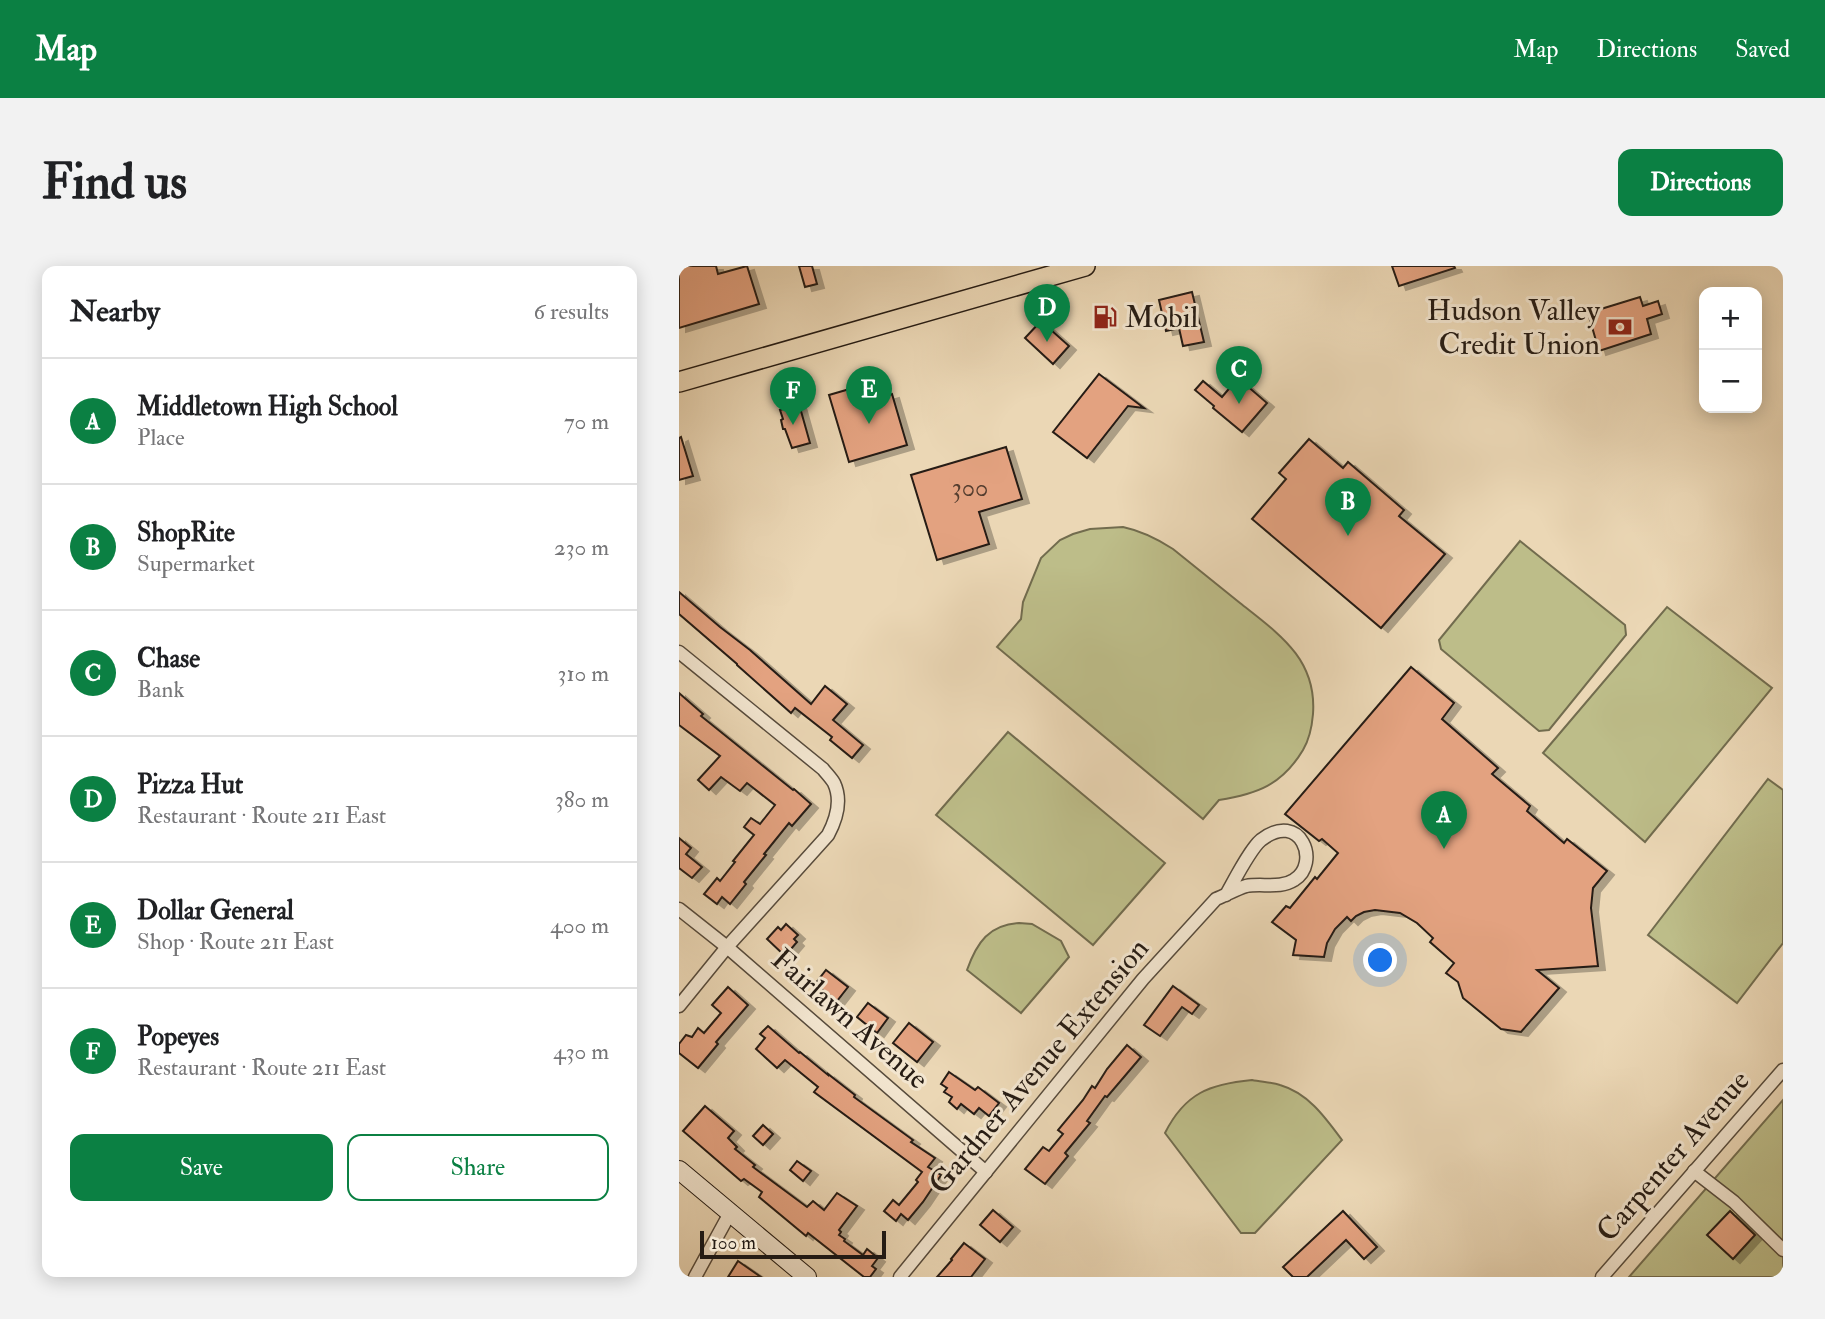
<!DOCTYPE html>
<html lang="en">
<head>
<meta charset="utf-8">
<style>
	body { margin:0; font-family:"IM FELL Double Pica",serif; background:#f2f2f2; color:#202124 }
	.controls { position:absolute; right:21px; top:21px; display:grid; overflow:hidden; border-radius:14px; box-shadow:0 4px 18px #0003 }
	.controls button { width:63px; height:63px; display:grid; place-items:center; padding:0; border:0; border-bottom:2px solid #e0e0e0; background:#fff; color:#202124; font:35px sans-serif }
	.scale { position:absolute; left:21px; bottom:18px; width:186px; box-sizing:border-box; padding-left:7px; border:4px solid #261c14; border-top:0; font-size:19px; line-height:24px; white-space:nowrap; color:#261c14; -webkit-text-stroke:5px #f2e5cf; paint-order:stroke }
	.you { position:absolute; left:702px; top:695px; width:24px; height:24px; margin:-18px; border:5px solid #fff; border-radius:50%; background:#1a73e8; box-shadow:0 0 0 10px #1a73e833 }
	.badge { display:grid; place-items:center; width:46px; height:46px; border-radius:50%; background:#0b8043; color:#fff; font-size:23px; font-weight:700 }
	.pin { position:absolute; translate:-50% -58px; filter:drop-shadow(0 2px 4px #0008) }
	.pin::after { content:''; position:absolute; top:37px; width:24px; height:21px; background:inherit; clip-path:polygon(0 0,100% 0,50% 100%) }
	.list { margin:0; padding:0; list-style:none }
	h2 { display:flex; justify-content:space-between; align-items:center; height:91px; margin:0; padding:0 28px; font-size:30px }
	h2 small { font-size:23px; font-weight:400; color:#757577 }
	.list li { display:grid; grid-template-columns:46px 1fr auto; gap:21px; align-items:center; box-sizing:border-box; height:126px; padding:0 28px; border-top:2px solid #e0e0e0 }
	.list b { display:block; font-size:26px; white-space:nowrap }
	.list p { margin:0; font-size:23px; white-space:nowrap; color:#757577 }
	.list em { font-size:23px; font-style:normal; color:#757577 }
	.actions { display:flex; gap:14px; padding:21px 28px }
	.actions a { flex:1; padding:16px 0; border:2px solid #0b8043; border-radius:14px; text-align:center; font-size:24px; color:#0b8043 }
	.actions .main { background:#0b8043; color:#fff }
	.map { position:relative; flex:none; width:1104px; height:1011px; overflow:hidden; border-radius:14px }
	header { display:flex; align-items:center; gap:42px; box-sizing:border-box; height:98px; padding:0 35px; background:#0b8043; color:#fff }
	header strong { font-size:33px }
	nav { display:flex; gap:38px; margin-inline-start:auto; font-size:24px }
	.intro { display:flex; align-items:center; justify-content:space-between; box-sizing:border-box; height:168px; padding:0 42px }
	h1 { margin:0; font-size:49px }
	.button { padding:18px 32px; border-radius:14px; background:#0b8043; color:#fff; font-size:24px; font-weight:700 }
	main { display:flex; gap:42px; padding:0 42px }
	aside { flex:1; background:#fff; border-radius:14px; box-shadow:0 4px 18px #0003 }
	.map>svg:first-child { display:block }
</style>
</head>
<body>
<header>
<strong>Map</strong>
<nav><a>Map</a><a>Directions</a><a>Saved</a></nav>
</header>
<div class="intro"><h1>Find us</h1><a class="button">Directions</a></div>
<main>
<aside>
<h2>Nearby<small>6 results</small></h2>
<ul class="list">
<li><span class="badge">A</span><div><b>Middletown High School</b><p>Place</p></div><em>70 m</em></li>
<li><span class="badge">B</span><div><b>ShopRite</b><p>Supermarket</p></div><em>230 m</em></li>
<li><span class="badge">C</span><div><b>Chase</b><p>Bank</p></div><em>310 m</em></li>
<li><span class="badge">D</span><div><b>Pizza Hut</b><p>Restaurant · Route 211 East</p></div><em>380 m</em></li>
<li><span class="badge">E</span><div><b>Dollar General</b><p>Shop · Route 211 East</p></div><em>400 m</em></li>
<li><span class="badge">F</span><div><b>Popeyes</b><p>Restaurant · Route 211 East</p></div><em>430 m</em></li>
</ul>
<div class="actions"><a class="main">Save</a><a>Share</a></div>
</aside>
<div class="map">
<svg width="1104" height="1011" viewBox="0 0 1104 1011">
	<defs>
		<filter id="shadow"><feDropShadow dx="7" dy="4" stdDeviation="0" flood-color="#0004"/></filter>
	</defs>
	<rect width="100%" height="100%" fill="#ebd7b5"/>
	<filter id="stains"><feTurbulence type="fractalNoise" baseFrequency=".00286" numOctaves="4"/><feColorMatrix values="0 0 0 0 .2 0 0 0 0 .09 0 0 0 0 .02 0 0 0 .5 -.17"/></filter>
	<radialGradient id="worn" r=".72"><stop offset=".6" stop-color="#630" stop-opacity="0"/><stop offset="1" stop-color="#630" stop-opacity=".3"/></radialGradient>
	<!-- green -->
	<g fill="#bdbd89" stroke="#726c4e" stroke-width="2">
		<path d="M444 261C463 265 477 272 494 283 516 301 539 319 561 337 600 368 638 393 634 448 633 460 630 474 624 484 603 519 578 528 540 534L524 553 318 381 342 353 344 336 362 292 381 274 394 268 411 263Z"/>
		<polygon points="841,275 946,359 947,369 870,464 860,465 762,383 760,374"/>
		<polygon points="988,341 1093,422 966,576 864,487"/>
		<polygon points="329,466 486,597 414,679 257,549"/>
		<polygon points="1089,513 1104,524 1104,677 1058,737 969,669"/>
		<path d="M340 657 353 658 382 675 390 691 342 747 288 704C298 676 310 659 340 657Z"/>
		<path d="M573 814C582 816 592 816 601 819 629 827 646 851 663 874L576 967H562L486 867C506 827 531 818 573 814Z"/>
		<polygon points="1104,834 1104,1011 950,1011"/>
	</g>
	<!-- building -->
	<g fill="#e3a280" stroke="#261c14" stroke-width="2" filter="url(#shadow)">
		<polygon points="0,0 37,0 39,8 68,0 80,38 0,62"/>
		<polygon points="120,0 133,0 138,18 126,21"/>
		<polygon points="713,0 775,0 776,2 720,20"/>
		<polygon points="513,26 525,76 504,80 500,62 487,65 480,34"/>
		<polygon points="961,31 964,40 979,35 983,48 968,53 972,68 920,85 909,47"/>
		<polygon points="362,55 390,80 374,98 346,72"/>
		<polygon points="420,108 465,142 449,140 408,192 374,166"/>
		<polygon points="559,112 588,137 563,166 534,142 535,140 516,124 524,115 543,131"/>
		<polygon points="174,122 179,138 213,128 228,179 170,196 150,129"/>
		<polygon points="120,138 131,177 113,182 106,163 104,163 102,154 104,153 101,144"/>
		<polygon points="2,171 14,210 0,214 0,172"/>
		<polygon points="630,173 664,202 669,196 725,244 720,250 766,288 702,362 573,253 607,213 600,207"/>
		<polygon points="327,181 343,233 300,246 310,278 258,294 232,209"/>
		<polygon points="0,326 41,361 71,384 132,438 146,420 168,438 154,454 184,479 173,492 151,474 153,471 116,442 112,447 58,399 58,398 0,348"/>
		<polygon points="732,401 775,437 763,453 819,502 813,508 851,540 848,545 885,577 888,573 928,605 914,622 912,642 919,700 858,704 880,722 842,766 822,763 784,732 779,716 767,707 775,697 751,676 754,672 738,657 721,647 696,644 685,646 677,650 672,655 668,651 656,663 648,677 645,691 614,689 617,674 593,656 607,640 611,642 636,611 638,613 659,587 643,573 640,575 606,548"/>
		<polygon points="0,427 24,448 22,450 114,524 115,523 132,538 113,560 110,557 85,588 87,589 65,616 67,618 51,638 43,631 38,638 25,628 38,612 41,615 56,596 54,595 75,569 65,561 72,552 81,558 96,539 68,517 61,525 42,511 30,524 19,514 41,490 0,459"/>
		<polygon points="0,572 12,582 7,588 23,601 13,612 0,602"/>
		<polygon points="107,658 119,669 115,673 118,676 106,690 88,673 99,661 102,664"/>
		<polygon points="147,704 169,721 158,735 136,718"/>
		<polygon points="494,720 520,739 513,748 503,741 481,770 465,759"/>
		<polygon points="49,721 69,739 37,776 39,778 19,802 0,787 0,778 7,769 13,771 19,762 25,767 42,747 33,739"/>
		<polygon points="189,737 209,752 198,767 178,751"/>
		<polygon points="230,757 254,776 238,796 214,777"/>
		<polygon points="89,760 120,787 121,786 149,809 149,808 176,829 175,831 234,874 232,876 256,892 249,901 262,909 244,936 229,954 222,948 217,955 205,945 214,934 220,939 239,916 237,914 243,906 135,826 139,821 106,794 98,802 77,783 86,772 81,768"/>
		<polygon points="448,779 462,791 428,831 426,830 408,855 411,857 386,887 389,890 366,918 346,903 364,881 370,885 384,868 379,864 404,834 413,820 416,822 428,803"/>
		<polygon points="270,806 296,824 299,821 320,837 310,850 300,842 295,848 282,838 278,843 270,836 273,831 265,826 268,822 262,818"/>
		<polygon points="26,840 55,865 49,872 58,881 56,883 76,899 74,901 128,941 134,935 145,944 158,927 178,940 160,964 162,966 160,969 166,973 165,975 184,989 188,983 199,992 193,1000 197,1003 191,1011 185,1011 129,967 127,970 80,931 83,926 65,913 62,915 4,865"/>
		<polygon points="84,859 94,868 84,879 74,870"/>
		<polygon points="118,895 132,905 124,915 111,904"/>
		<polygon points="314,944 334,961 321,976 301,959"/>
		<polygon points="664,945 698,981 685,993 667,974 628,1011 614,1011 604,1001"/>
		<polygon points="1051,945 1076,969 1054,993 1028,969"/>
		<polygon points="285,977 306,993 292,1011 258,1011 273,994 272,993"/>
		<polygon points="59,995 82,1011 49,1011"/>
	</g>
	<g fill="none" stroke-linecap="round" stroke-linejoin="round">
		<!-- street casing -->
		<g stroke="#574b3c" stroke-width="15">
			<g id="street">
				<path d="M0 386 144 503C147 507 152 512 155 517 163 534 157 554 149 569L48 681 0 740"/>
				<polyline points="0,643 48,681 307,906"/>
				<polyline points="1015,905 1055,936 1104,984"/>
				<polyline points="16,1011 51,947"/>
				<path d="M221 1011 464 713 537 633C547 629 557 623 567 620 583 617 601 623 615 614 642 598 622 543 582 574 571 583 555 615 547 629"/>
				<polyline points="923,1011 1104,804"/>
			</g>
		</g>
		<!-- secondary casing -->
		<g stroke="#261c14" stroke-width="20">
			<polyline id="secondary" points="0,904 128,1011"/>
		</g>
		<!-- primary casing -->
		<g stroke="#261c14" stroke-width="22">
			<polyline id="primary" points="0,116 406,0"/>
		</g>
		<!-- street -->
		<use href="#street" stroke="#f2e5cf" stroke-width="12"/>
		<!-- secondary -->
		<use href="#secondary" stroke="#f2e5cf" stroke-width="18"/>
		<!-- primary -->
		<use href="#primary" stroke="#ebd7b5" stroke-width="19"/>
	</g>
	<!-- icons -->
	<defs>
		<g id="fuel-bare" transform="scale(1.89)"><path d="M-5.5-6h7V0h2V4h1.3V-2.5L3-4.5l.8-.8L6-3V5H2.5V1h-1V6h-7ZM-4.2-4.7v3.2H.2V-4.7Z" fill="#8f2418" stroke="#f2e5cf" stroke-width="2.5" paint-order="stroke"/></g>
		<g id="bank-bare" transform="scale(1.89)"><path d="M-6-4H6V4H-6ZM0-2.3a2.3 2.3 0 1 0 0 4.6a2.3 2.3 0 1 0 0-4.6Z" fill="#8f2418" stroke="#f2e5cf" stroke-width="2.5" paint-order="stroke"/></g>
	</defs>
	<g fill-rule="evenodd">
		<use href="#fuel-bare" x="426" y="51"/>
		<use href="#bank-bare" x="941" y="61"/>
	</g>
	<g text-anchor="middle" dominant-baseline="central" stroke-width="6" stroke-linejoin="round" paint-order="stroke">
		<!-- number labels -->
		<g font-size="26" fill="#553e2f">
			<text x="291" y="222">300</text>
		</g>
		<!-- poi labels -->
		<g font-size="30" fill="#261c14" stroke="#f2e5cf" text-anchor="end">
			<text x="921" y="44">Hudson Valley<tspan x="921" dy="34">Credit Union</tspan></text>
			<text x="446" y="51" text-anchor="start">Mobil</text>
		</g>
		<!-- street labels -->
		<g font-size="30" fill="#261c14" stroke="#f2e5cf">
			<text transform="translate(171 753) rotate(41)">Fairlawn Avenue</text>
			<text transform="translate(360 800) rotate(-50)">Gardner Avenue Extension</text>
			<text transform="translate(994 890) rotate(-49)">Carpenter Avenue</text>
		</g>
	</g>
	<rect width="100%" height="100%" filter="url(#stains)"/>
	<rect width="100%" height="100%" fill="url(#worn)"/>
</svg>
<div class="controls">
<button>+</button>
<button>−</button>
</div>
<div class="scale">100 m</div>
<div class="you"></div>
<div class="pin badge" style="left:765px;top:583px">A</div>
<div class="pin badge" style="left:669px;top:270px">B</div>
<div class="pin badge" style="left:560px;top:138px">C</div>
<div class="pin badge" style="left:368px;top:76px">D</div>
<div class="pin badge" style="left:190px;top:158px">E</div>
<div class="pin badge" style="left:114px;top:159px">F</div>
</div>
</main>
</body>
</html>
